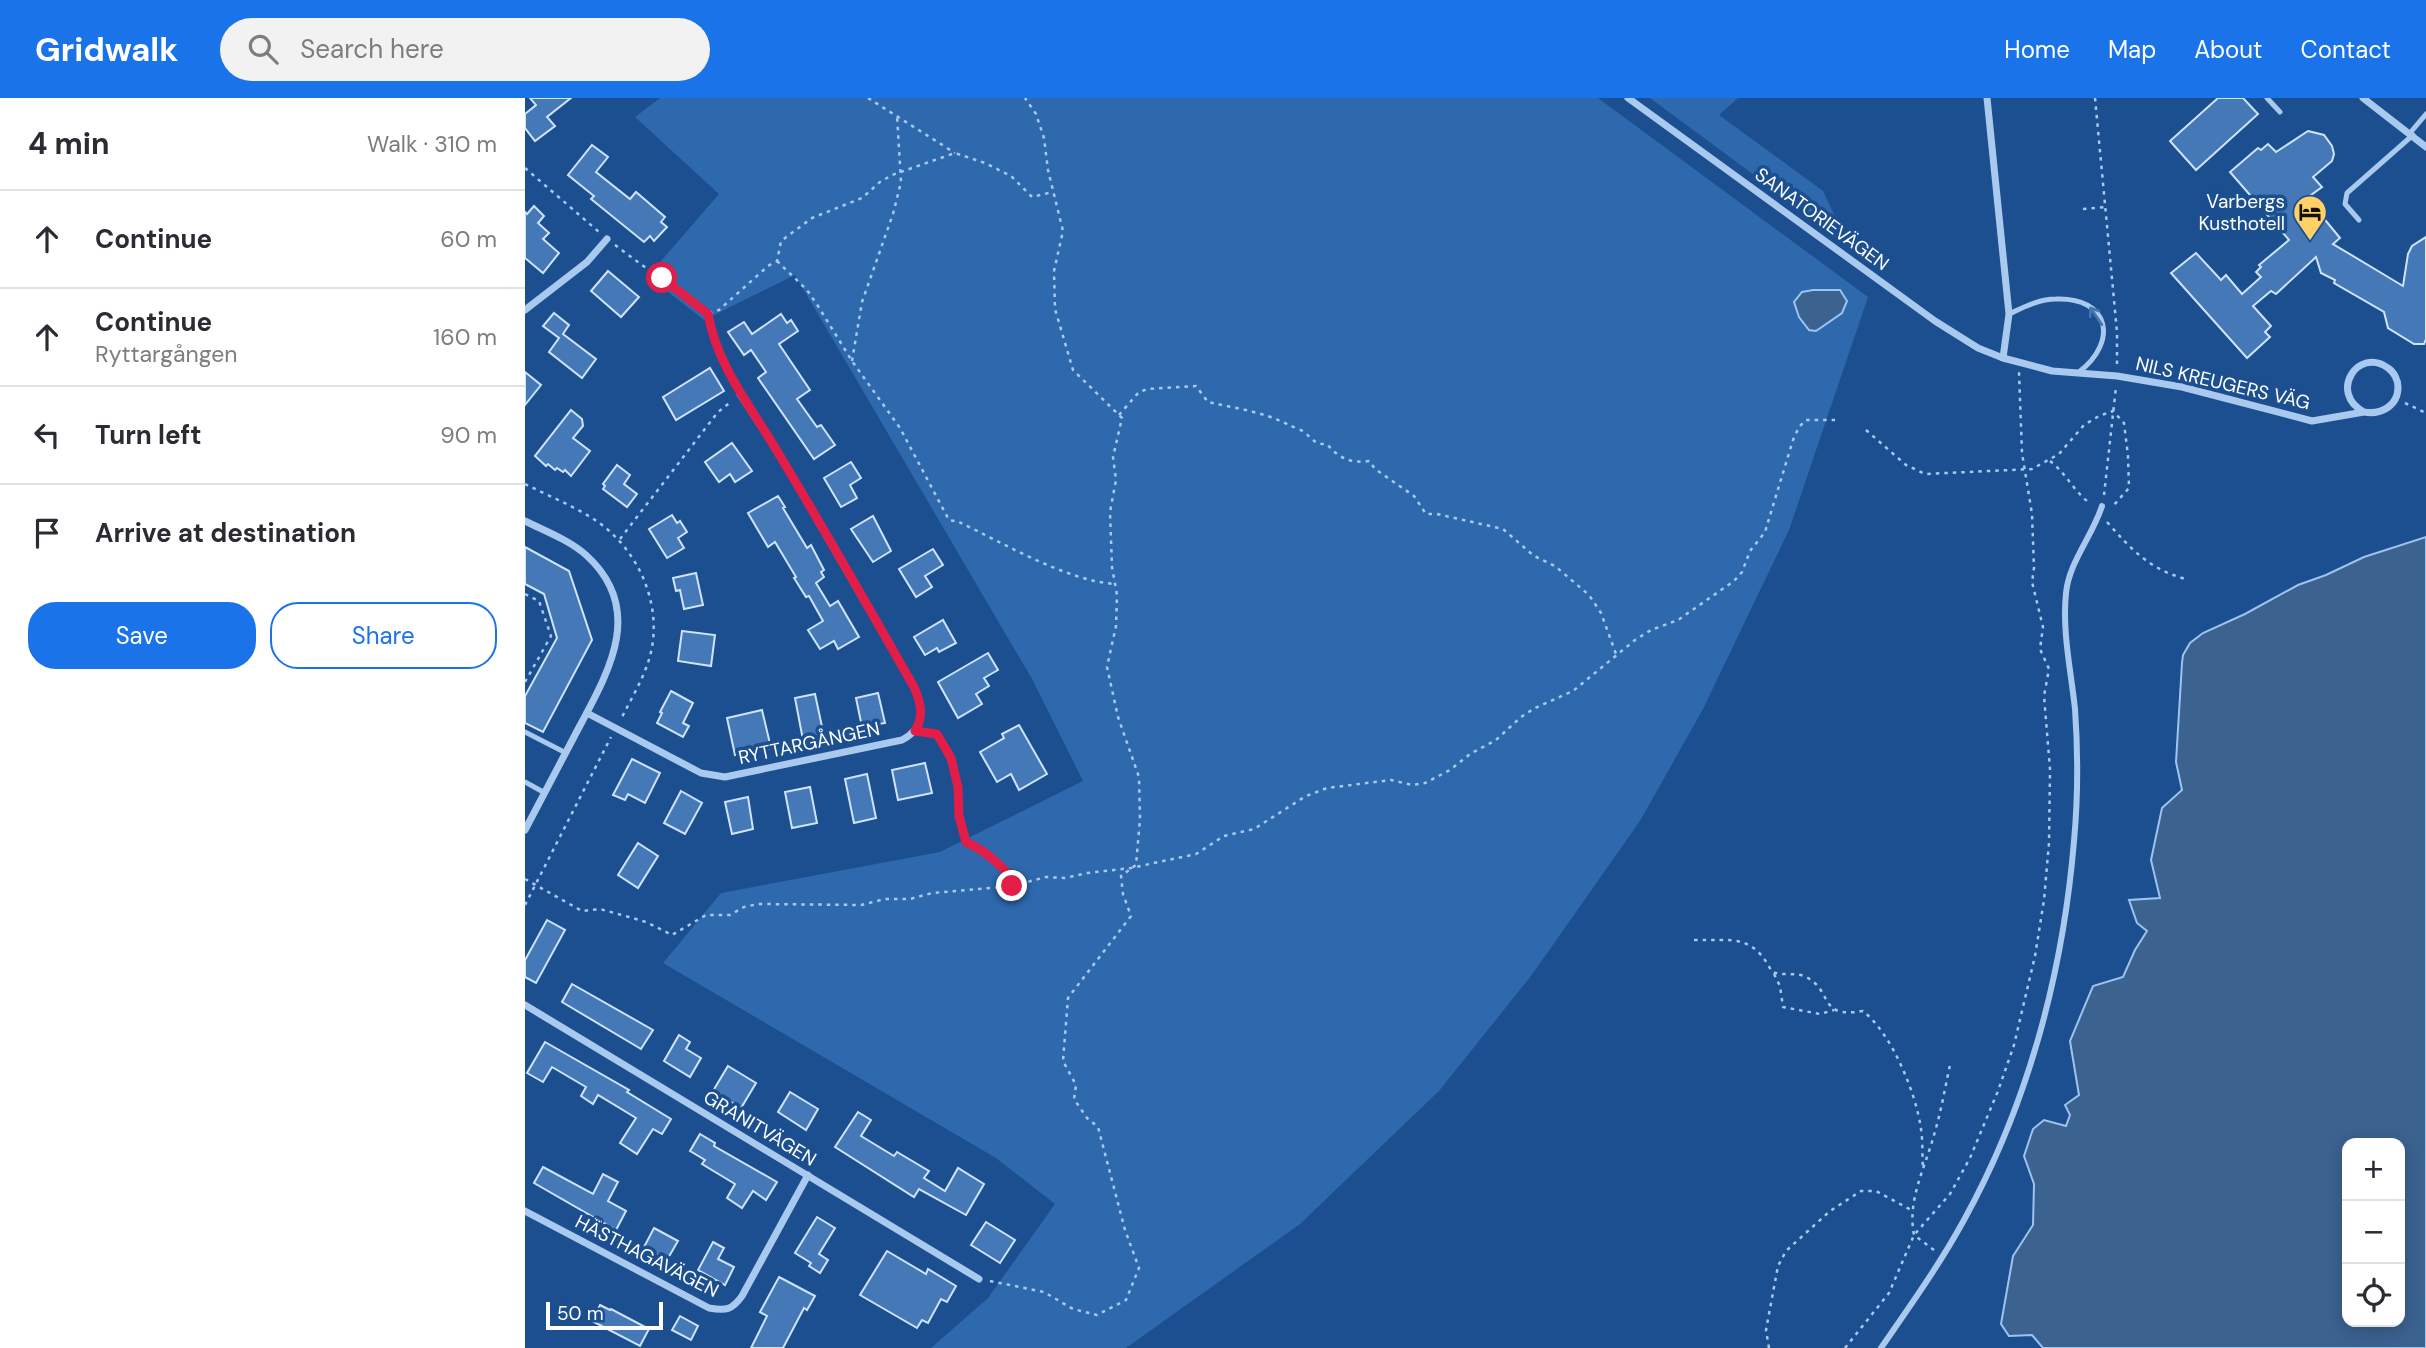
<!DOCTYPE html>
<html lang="en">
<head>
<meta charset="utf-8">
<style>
	body { margin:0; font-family:"DM Sans",sans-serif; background:#f2f2f3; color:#2b2b33 }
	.controls { position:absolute; right:21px; bottom:21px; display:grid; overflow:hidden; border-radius:14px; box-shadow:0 4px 18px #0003 }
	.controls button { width:63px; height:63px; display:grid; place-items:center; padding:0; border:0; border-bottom:2px solid #e1e1e2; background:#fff; color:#2b2b33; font:35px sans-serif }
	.scale { position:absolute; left:21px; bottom:18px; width:117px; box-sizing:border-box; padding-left:7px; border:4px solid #fff; border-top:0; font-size:19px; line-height:24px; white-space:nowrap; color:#fff; -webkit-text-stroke:5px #1b4f8f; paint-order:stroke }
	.stop { position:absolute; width:21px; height:21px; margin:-16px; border:5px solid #e11d48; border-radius:50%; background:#fff }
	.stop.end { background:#e11d48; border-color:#fff; box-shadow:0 2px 7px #0008 }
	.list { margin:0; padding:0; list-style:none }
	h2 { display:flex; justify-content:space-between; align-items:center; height:91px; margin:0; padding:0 28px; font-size:30px }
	h2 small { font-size:23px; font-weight:400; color:#7c7c81 }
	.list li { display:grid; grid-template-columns:46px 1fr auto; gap:21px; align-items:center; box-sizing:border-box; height:98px; padding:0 28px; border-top:2px solid #e1e1e2 }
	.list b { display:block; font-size:26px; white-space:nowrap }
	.list p { margin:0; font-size:23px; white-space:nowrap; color:#7c7c81 }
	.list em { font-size:23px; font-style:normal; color:#7c7c81 }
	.actions { display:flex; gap:14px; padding:21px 28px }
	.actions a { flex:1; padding:16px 0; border:2px solid #1a73e8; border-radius:28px; text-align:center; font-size:24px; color:#1a73e8 }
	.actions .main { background:#1a73e8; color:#fff }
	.icon { flex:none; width:38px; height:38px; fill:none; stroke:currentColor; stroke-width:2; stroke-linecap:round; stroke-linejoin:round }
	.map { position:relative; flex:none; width:1901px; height:1250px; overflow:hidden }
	header { display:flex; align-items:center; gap:42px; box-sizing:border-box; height:98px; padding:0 35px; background:#1a73e8; color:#fff }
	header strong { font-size:33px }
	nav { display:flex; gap:38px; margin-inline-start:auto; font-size:24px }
	.search { width:490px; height:63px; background:#f2f2f3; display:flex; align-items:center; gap:18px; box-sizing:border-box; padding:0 24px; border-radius:38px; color:#7c7c81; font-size:26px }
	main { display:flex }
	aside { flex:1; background:#fff }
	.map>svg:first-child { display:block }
</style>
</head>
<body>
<header>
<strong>Gridwalk</strong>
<div class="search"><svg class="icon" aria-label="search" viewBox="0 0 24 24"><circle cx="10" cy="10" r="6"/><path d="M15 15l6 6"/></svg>Search here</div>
<nav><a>Home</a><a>Map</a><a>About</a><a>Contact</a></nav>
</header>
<main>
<aside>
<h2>4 min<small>Walk · 310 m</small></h2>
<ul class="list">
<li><svg class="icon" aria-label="ahead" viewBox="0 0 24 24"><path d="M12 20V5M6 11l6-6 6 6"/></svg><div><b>Continue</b></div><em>60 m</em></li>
<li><svg class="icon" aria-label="ahead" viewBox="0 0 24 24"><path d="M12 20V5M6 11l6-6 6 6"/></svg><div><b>Continue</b><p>Ryttargången</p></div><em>160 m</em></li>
<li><svg class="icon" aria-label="left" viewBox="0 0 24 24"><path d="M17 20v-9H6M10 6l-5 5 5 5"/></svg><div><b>Turn left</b></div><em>90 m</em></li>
<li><svg class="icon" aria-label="arrive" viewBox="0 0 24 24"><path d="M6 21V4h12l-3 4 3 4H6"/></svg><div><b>Arrive at destination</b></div></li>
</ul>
<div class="actions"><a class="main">Save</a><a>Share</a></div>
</aside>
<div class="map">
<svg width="1901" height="1250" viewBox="0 0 1901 1250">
	<rect width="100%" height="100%" fill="#1b4f8f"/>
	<!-- green -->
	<g fill="#2e69ad">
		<polygon points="135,0 1073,0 1343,199 1264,432 1178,611 1115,723 1006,878 914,993 775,1126 601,1250 406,1250 463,1200 530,1106 471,1060 138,865 196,795 415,754 558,683 507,581 270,177 179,222 123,178 194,96 110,19"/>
		<polygon points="1125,0 1213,0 1194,17 1298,93 1312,123 1306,134"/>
	</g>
	<!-- water -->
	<g fill="#3c6290" stroke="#9cc4f0" stroke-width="2" fill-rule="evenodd">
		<polygon points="1288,192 1315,192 1322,203 1317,215 1291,233 1284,232 1274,219 1269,204 1277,194"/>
		<path d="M1901 439V1250H1518L1507 1237 1484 1238 1476 1226 1488 1158 1508 1127 1509 1086 1499 1058 1508 1031 1519 1022 1541 1028 1545 1017 1540 1007 1554 997 1545 943 1568 888 1598 879 1610 852 1622 833 1612 825 1604 802 1635 800 1626 762 1637 710 1657 692 1651 664 1657 565 1658 557 1665 545 1678 535 1720 516 1773 487 1801 477 1839 459ZM1875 1045V1224H1822V1045Z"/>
	</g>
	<!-- building -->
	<g fill="#4478b7" stroke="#cfe3fa" stroke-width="2">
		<polygon points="5,0 46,0 22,19 30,28 10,43 0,30 0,16 11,7"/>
		<polygon points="1693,0 1718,0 1733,16 1671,72 1645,43"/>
		<polygon points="1783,33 1799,37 1807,48 1809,56 1807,63 1788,79 1797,89 1782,100 1815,140 1808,146 1878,188 1883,156 1887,148 1901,139 1901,241 1899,246 1889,246 1863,230 1859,214 1809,185 1810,182 1796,175 1791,159 1751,196 1746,193 1728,208 1746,228 1740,234 1745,239 1722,260 1646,175 1671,155 1696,182 1701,177 1717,196 1736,179 1731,174 1736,169 1734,167 1764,142 1705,74 1733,50 1736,52 1743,46 1751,54"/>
		<polygon points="67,47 83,59 71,74 105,101 111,94 140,119 136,124 142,129 129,143 125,138 119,144 66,101 69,98 43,77"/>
		<polygon points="9,108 19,118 13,125 24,135 18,141 34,155 18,175 0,160 0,114 2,116"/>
		<polygon points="83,173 114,199 96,219 66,193"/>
		<polygon points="29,215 44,227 38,236 71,261 57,280 24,254 34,240 18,228"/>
		<polygon points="256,216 262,225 266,222 273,233 254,246 285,292 272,301 292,329 296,327 310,347 289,361 233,280 241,274 226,252 219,257 203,234 219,224 227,236"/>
		<polygon points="185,270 199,293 151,322 138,299"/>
		<polygon points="0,274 16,287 0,307"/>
		<polygon points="46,312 57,321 58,328 48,340 65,353 46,378 40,372 38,374 32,370 30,372 23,366 21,368 10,358"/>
		<polygon points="207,345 227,373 210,384 205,376 194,384 180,364"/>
		<polygon points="326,364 336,380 325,387 332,400 316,409 299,380"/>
		<polygon points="92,367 105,377 99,386 112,396 102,409 78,391 80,388 78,386"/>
		<polygon points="253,398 260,409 258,410 282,450 286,447 299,472 296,474 299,479 291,485 305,508 313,503 334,539 313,551 309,543 295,551 283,532 298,523 284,498 281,499 269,480 271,479 250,444 243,449 223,415"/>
		<polygon points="147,417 152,425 155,423 162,434 153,440 159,450 142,460 124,431"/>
		<polygon points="348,418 366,453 348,464 326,431"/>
		<polygon points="0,449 44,473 67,542 18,634 0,625 0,598 32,540 19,496 0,486"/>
		<polygon points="408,451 418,467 400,478 407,489 391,499 374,471"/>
		<polygon points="171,475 178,507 159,511 155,492 151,493 148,480"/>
		<polygon points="418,522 431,545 414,554 412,550 400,557 389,539"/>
		<polygon points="157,533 190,537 186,568 153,563"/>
		<polygon points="463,555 473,572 459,580 464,588 451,596 457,606 433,620 413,584"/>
		<polygon points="146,593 168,605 158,625 164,628 158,639 132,625 137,615 135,614"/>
		<polygon points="353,595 360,625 337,629 331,600"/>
		<polygon points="290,596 299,638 278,642 270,600"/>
		<polygon points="237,612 246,650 210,657 202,620"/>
		<polygon points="494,627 522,676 494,692 486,676 472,684 455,654 479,640 477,636"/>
		<polygon points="107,661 135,675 120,705 103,696 100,702 88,697"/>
		<polygon points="400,665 407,695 373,702 367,672"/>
		<polygon points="342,676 351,720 329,725 320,681"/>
		<polygon points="285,689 292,725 267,730 260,694"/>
		<polygon points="156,693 177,705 160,736 139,725"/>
		<polygon points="223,699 228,731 207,736 200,704"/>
		<polygon points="113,745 133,758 113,790 93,777"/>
		<polygon points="22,822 40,832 11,885 0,879 0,862"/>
		<polygon points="47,886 128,932 116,951 37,904"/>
		<polygon points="154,937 165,944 161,951 176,960 165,979 139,963"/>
		<polygon points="20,944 104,992 102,994 146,1021 137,1036 128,1031 112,1056 95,1045 111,1020 73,997 68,1006 56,998 61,989 27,969 18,984 2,975"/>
		<polygon points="203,968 231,985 216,1010 188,993"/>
		<polygon points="265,994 293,1011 281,1032 253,1014"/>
		<polygon points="333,1014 346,1022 336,1038 369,1058 372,1054 404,1073 399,1080 420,1093 433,1070 459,1086 441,1117 394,1091 389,1099 310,1049"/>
		<polygon points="175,1036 190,1045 189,1048 252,1084 241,1102 228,1093 217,1110 202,1100 210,1086 177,1066 180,1062 165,1053"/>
		<polygon points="18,1069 68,1096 78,1076 93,1084 83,1103 101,1113 91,1132 9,1085"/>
		<polygon points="292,1119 310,1130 294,1156 303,1162 295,1175 284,1168 286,1165 270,1155"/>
		<polygon points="461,1124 490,1142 475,1165 446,1147"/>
		<polygon points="129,1130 153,1143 142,1162 119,1149"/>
		<polygon points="188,1144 199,1150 193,1161 209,1169 200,1187 173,1172"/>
		<polygon points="362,1153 401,1176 403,1171 431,1188 422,1204 416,1201 403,1225 397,1222 392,1230 335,1197"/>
		<polygon points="254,1179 290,1198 282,1212 279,1210 258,1250 226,1250 242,1218 235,1214"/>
		<polygon points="75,1207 85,1212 86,1211 124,1231 115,1248 67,1223"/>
		<polygon points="155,1218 173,1228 166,1242 147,1232"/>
	</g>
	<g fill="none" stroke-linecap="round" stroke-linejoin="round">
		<!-- path -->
		<g stroke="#a9c9ee" stroke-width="2.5" stroke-dasharray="3.5 5" stroke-linecap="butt">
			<polyline points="343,0 430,55"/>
			<polyline points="1570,0 1592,234 1592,269"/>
			<polyline points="0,70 74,134"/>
			<polyline points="1558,111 1580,109"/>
			<polyline points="90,147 183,216 189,243 211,287"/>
			<path d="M252 163 282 192 293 208 327 263 375 330 424 422 434 424C478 445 542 483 590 486"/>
			<polyline points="184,215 194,212 243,168 252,163 256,143 287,120 337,100 355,84 367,77 430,55 460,65 486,78 507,99 528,94"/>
			<polyline points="327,263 337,204 368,116 376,84 372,17"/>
			<polyline points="1880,305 1901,315"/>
			<path d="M594 317 614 294 623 291 671 288 683 304C710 310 739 314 764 327 768 329 775 331 779 334 788 341 790 347 802 346 813 360 827 366 844 363L850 371 889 398 901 416H912L978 431 1009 458 1030 468 1064 497 1076 515 1091 556"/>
			<polyline points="1341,332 1381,367 1400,376 1507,371 1534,356 1559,327 1574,318 1588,313 1599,325 1603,358 1604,390 1588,408"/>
			<path d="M1525 363C1541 375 1549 394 1566 406"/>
			<path d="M0 386C22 397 46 407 67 420 112 448 139 506 125 558 119 580 106 601 96 621"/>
			<polyline points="1579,397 1591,289"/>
			<path d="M1582 424C1606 451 1625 472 1661 481"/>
			<polyline points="95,441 193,314 207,303"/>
			<polyline points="0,496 14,503 26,538 0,584"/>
			<polyline points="400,635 412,636 426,660 433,689 434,718 441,744 456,751 493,786"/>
			<polyline points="0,781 57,813 75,811 104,819 121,824 147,837 181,817 205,817 219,809 233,806 336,807 360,801 385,801 407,795 487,788 521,779 540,780 562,775 606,770 671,756 699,738 729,731 781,698 802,690 866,682 887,687 900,685 925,672 945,656 971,642 996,619 1010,610 1048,593 1110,542 1126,532 1153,522 1209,483 1217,474 1225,453 1240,434 1268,342 1274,329 1281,322 1310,322"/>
			<polyline points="0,807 86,639"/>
			<path d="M1169 842C1208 843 1227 835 1247 874 1258 878 1271 874 1281 879 1309 893 1292 921 1338 913 1367 936 1391 995 1396 1031 1398 1044 1397 1057 1398 1070"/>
			<polyline points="1249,876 1255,888 1258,909 1295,916 1309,912"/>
			<path d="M1409 1152 1389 1137C1382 1102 1400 1070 1409 1037 1416 1014 1420 990 1425 967"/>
			<polyline points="465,1183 519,1194 548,1211 572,1217 601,1202 614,1170 600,1132 573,1029 562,1020 549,1001 551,987 538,963 543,900 606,818 598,796 596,778 611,767 615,721 614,679 593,619 582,569 591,528 592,497 587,469 585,414 591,382 588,359 597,320 548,272 530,211 529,173 538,133 523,72 519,40 511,16 500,0"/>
			<polyline points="1244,1250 1241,1232 1253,1168 1261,1153 1305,1113 1336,1093 1351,1093 1388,1113"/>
			<polyline points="1320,1250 1364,1195 1389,1137 1425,1096 1445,1060 1473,993 1489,947 1510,858 1519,802 1524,745 1525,671 1519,598 1524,571 1515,551 1518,529 1507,484 1509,470 1507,416 1497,355 1494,274"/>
		</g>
		<!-- service -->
		<g stroke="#a9c9ee" stroke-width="5">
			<polyline points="1742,0 1755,14"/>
			<polyline points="1885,35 1901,16"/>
			<polyline points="1834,122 1820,106 1822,95 1888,37"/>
			<path d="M1484 216C1499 209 1514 201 1531 201 1584 199 1594 243 1554 274"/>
			<polyline points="0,634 41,655"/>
			<polyline points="0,684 20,695"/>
		</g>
		<!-- pedestrian -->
		<path stroke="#a9c9ee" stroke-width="6" d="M1356 1250C1385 1208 1415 1166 1439 1122 1503 1006 1538 875 1549 743 1553 700 1553 654 1550 611 1546 573 1537 534 1541 495 1544 464 1568 437 1577 408"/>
		<!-- minor -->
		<g stroke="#a9c9ee" stroke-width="7">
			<polyline points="1103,0 1410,223 1453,250 1478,260 1484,216 1462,0"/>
			<polyline points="1838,0 1901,49"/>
			<polyline points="0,212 62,164 82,141"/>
			<path d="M1478 260 1527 273 1592 278 1657 289 1787 323 1839 314C1856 317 1873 308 1873 289 1873 282 1869 274 1863 270 1833 248 1803 295 1839 314"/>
			<path d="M0 423C20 433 44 442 61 457 123 513 81 578 50 637 34 668 17 700 0 732"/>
			<path d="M62 615 176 675 200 679 377 642C400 630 399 611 389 589L254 356 215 296"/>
			<polyline points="0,907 454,1181"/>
			<path d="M0 1113 184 1210C201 1213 207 1212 217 1198L283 1077"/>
		</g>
	</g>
	<!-- one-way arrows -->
	<defs><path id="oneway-shaft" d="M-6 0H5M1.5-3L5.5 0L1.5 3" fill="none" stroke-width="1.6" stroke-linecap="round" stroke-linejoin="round" transform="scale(1.75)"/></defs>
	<use stroke="#4674ac" href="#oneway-shaft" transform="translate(1571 218) rotate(-124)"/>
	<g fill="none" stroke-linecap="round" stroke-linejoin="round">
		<!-- route -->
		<path stroke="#e11d48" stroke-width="9" d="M137 180 183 216C193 271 228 311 255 358 301 434 345 512 389 589 396 605 399 618 390 633L412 636 426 660 433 689 434 718 441 744C462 753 477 769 493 786L487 788"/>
	</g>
	<!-- icons -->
	<defs>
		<g id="hotel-pin" transform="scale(1.75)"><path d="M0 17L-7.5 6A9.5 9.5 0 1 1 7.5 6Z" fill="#ffd166" stroke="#1b4f8f"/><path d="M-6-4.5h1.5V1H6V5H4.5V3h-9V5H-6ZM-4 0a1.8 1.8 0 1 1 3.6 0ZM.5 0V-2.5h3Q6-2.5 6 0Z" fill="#111"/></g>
	</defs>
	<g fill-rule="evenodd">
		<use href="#hotel-pin" x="1785" y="114"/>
	</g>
	<g text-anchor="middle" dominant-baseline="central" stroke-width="7" stroke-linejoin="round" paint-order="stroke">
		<!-- poi labels -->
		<g font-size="19" fill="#fff" stroke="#1b4f8f" text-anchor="end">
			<text x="1760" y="103">Varbergs<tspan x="1760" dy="22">Kusthotell</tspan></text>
		</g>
		<!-- street labels -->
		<g font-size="19" fill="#fff" stroke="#1b4f8f">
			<text transform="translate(1297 121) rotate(36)">SANATORIEVÄGEN</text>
			<text transform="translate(1698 285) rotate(13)">NILS KREUGERS VÄG</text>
			<text transform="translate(284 645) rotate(-12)">RYTTARGÅNGEN</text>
			<text transform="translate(235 1030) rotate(31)">GRANITVÄGEN</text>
			<text transform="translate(122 1158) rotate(27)">HÄSTHAGAVÄGEN</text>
		</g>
	</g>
</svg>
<div class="controls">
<button>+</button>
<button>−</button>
<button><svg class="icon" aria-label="locate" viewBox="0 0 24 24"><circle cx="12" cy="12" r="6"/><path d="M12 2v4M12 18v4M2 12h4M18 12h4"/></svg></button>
</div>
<div class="scale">50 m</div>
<div class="stop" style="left:137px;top:180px"></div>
<div class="stop end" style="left:487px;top:788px"></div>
</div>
</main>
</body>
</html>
